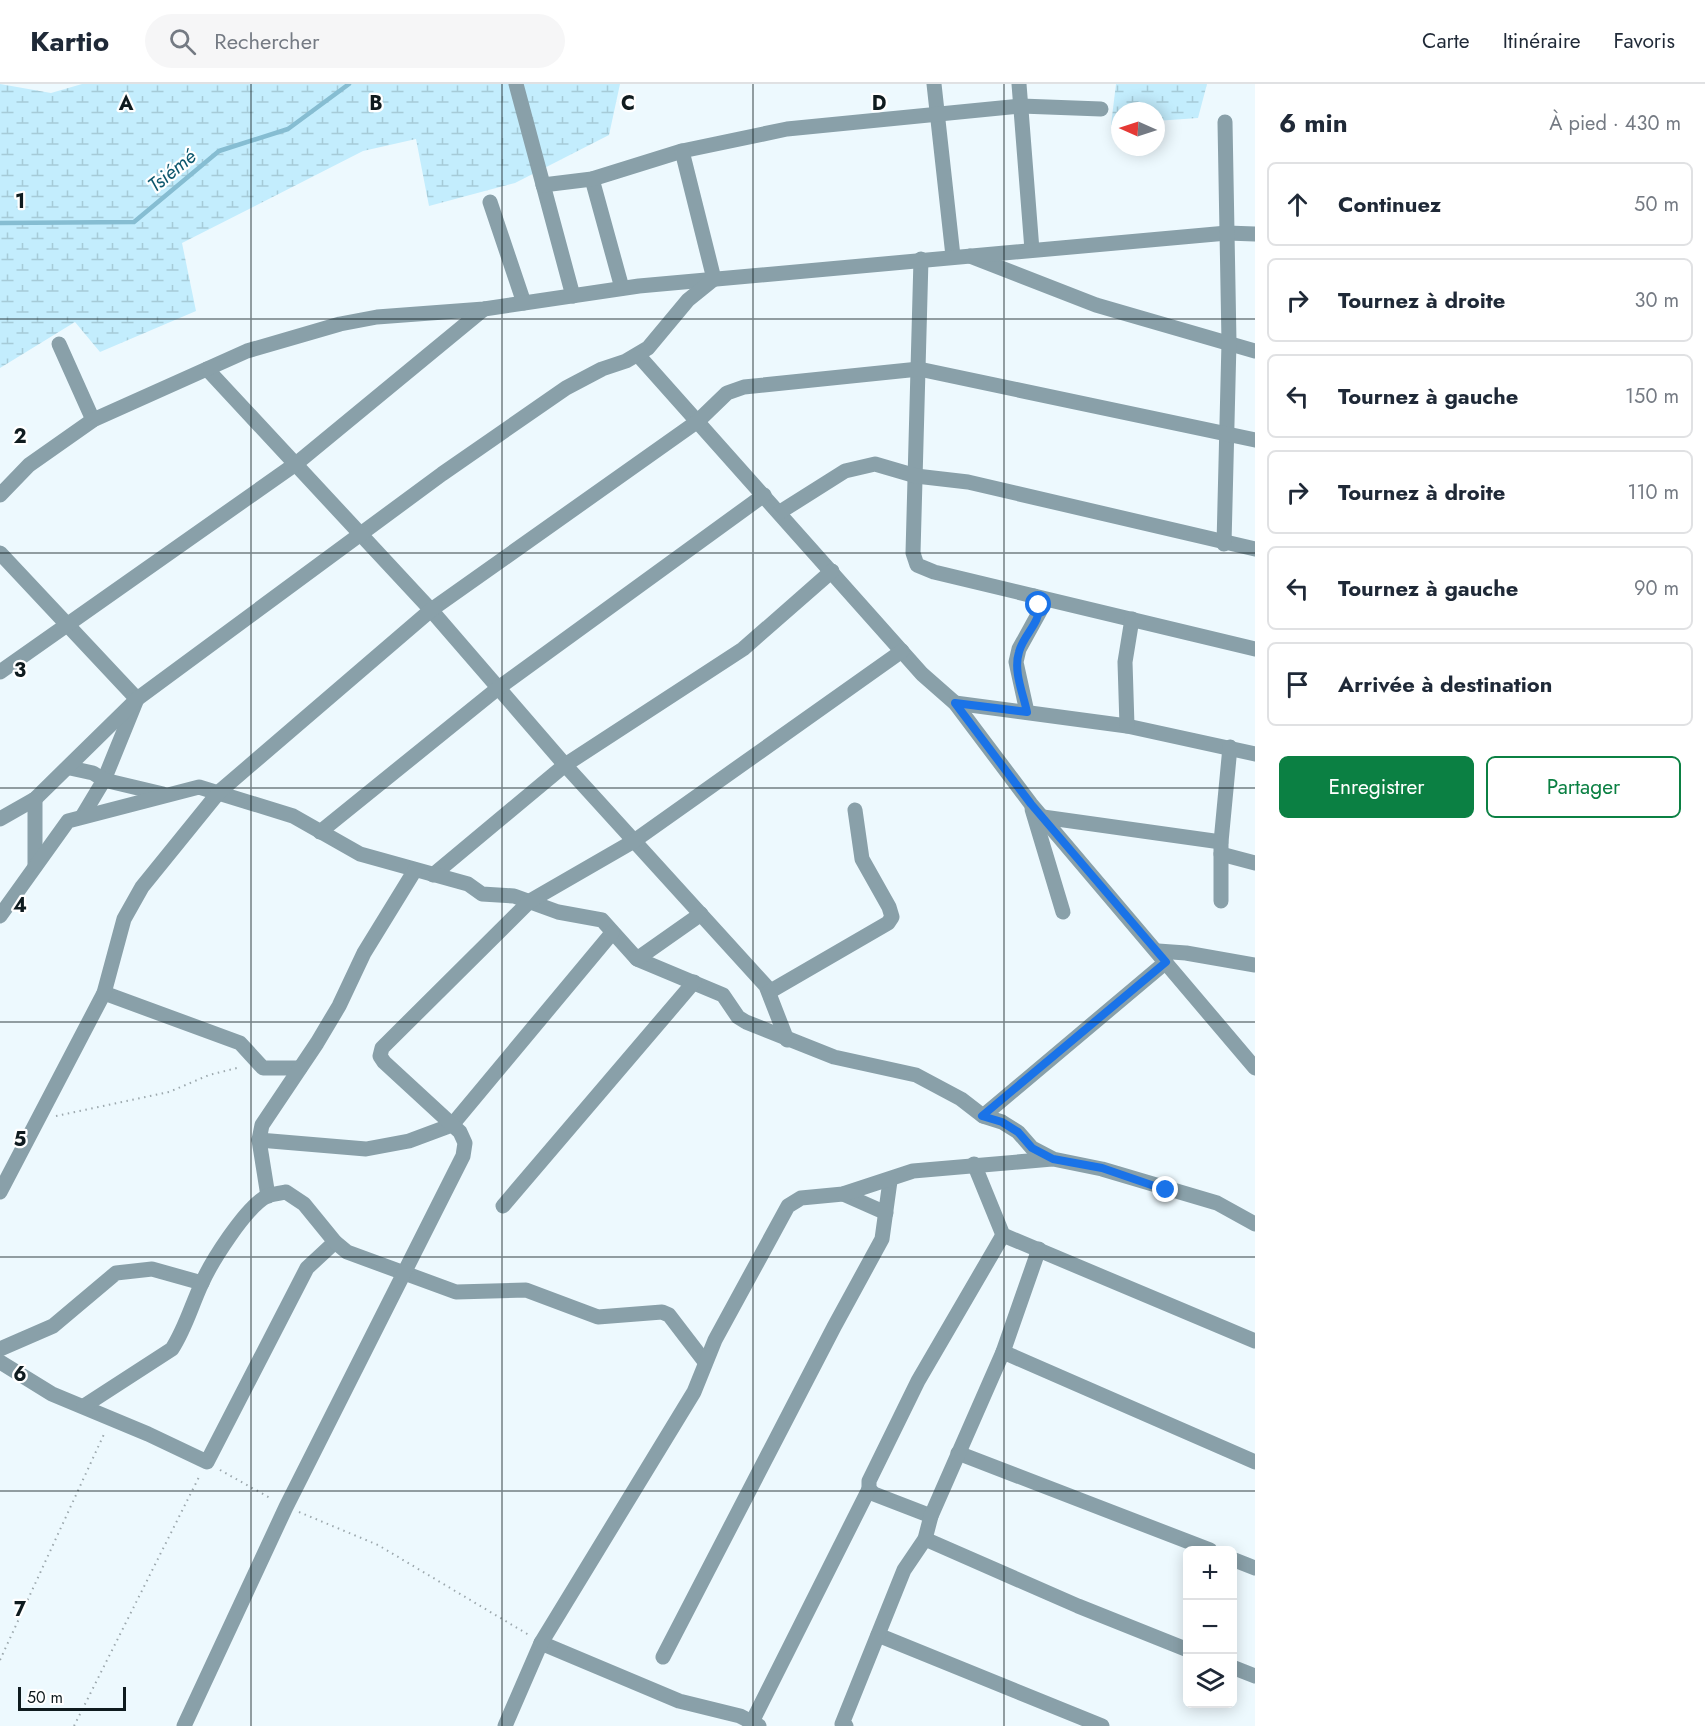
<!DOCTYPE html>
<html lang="fr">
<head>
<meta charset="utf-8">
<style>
	body { margin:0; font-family:Jost,sans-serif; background:#f6f6f7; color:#1f2937 }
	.controls { position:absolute; right:18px; bottom:18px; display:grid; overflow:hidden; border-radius:9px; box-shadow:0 3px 15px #0003 }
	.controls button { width:54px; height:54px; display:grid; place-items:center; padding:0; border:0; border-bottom:2px solid #e0e1e3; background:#fff; color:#1f2937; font:30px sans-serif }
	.compass { position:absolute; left:1111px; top:18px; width:54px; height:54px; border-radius:50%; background:#fff; box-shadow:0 3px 15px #0003; rotate:273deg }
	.scale { position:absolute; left:18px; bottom:15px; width:108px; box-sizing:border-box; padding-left:6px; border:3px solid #0f1b1f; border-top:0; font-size:16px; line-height:21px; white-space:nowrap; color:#0f1b1f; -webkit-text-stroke:4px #fff; paint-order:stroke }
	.stop { position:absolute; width:18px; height:18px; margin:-14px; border:4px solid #1a73e8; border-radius:50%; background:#fff }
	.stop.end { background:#1a73e8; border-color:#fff; box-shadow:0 2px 6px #0008 }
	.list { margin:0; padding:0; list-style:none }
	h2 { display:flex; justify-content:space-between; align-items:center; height:78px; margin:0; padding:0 24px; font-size:26px }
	h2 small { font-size:20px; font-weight:400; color:#747a83 }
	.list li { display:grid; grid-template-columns:39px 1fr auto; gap:18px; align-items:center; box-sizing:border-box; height:84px; margin:0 12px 12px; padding:0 12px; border:2px solid #e0e1e3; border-radius:9px }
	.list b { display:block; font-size:22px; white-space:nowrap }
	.list em { font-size:20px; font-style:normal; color:#747a83 }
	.actions { display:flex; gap:12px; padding:18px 24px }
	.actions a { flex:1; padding:14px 0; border:2px solid #0b8043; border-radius:9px; text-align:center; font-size:21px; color:#0b8043 }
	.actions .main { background:#0b8043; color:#fff }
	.icon { flex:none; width:33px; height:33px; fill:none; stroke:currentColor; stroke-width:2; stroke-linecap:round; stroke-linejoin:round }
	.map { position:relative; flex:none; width:1255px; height:1642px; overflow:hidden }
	header { display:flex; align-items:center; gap:36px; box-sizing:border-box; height:84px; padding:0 30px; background:#fff; border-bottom:2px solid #e0e1e3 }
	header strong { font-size:28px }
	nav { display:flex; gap:33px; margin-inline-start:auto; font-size:21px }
	.search { width:420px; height:54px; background:#f6f6f7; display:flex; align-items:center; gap:15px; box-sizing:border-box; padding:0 21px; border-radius:33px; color:#747a83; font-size:22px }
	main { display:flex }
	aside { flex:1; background:#fff }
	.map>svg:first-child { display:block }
</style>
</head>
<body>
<header>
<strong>Kartio</strong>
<div class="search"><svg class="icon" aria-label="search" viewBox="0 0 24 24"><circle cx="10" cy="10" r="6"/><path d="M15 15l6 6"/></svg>Rechercher</div>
<nav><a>Carte</a><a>Itinéraire</a><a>Favoris</a></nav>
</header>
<main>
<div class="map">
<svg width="1255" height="1642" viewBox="0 0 1255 1642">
	<defs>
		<pattern id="wetland-marsh" width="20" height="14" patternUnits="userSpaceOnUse" patternTransform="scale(1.5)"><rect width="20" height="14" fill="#c3edfd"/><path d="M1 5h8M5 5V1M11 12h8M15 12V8" fill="none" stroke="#a6cbd8"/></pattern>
	</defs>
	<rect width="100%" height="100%" fill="#edf9fe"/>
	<!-- wetland -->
	<g fill="url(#wetland-marsh)">
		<polygon points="0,0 51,9 82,0 620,0 609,51 515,99 429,122 416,55 363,67 182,159 196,227 100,268 75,238 0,284"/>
		<polygon points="1116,0 1207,0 1198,34 1156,37 1156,27 1120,27 1120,40 1111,41"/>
	</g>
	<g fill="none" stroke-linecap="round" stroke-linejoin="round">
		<!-- stream -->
		<polyline stroke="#86bdd2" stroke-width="4.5" points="0,139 134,138 219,67 288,45 349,0"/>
		<!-- path -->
		<g stroke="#9ca8ad" stroke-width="2" stroke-dasharray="1.5 4.5" stroke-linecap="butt">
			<polyline points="56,1032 169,1008 209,991 241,983"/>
			<polyline points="220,1386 272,1415"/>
			<polyline points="299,1428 378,1461 529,1551"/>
			<polyline points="0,1576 105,1348"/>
			<polyline points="74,1642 200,1391"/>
		</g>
		<!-- minor -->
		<g stroke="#89a0a9" stroke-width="15">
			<polyline points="516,0 573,212"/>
			<polyline points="934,0 953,172"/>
			<polyline points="1019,0 1032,166"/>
			<polyline points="592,95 622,204"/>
			<polyline points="543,101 592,95 682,67 787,45 1021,22 1101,25"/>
			<polyline points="490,118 524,219"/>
			<polyline points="970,172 1096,221 1255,267"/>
			<polyline points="921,175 913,469 917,481 934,488 1255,565"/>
			<polyline points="59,260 93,336"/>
			<polyline points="638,271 922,590 955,619 1031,720 1255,984"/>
			<polyline points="207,285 431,526 565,681 766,902 787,956"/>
			<polyline points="0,411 29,381 93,336 247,267 340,240 377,233 484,225 639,202 1227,149 1255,150"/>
			<polyline points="780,428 845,387 875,380 916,392 968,398 1255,465"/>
			<polyline points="1224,460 1229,258 1225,38"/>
			<polyline points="0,469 137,615 104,696 83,731"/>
			<polyline points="0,588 297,379 484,225"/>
			<polyline points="955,619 1127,642 1255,670"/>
			<polyline points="1027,628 1016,578 1019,565 1040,527 1034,512"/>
			<polyline points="1127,642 1125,578 1132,535"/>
			<polyline points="70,684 93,689 104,696 163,710"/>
			<polyline points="1032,725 1063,828"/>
			<polyline points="1043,733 1221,758"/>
			<polyline points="0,735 35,715 137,615 442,390 566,304 602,285 626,277 648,264 688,216 714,195 682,67"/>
			<polyline points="320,748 497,605 764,411"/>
			<polyline points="1221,770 1255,779"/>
			<polyline points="35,782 35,715"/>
			<polyline points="433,791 565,681 743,565 832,487"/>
			<polyline points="1221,817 1221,758 1230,663"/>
			<polyline points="0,832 68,737 199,703 293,732 360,770 468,800 482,810 514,812 558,828 602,836 637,875 723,911 738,933 746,938 834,973 916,991 961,1015 983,1032 1002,1038 1018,1048 1032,1064 1053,1075 1102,1085 1217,1119 1255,1140"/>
			<polyline points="1158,867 1186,869 1255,881"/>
			<polyline points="637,875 701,830"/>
			<polyline points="769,908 888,839 892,833 889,823 862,775 855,726"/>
			<polyline points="104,909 240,959 263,984 300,984"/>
			<polyline points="983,1032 1166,878"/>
			<polyline points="259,1056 366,1065 409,1057 452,1041 612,849"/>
			<polyline points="974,1080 1003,1151 1255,1257"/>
			<polyline points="0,1108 104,909 124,835 142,803 219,708 431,526 698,337 727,309 744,303 919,285 1255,356"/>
			<polyline points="843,1110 886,1129"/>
			<polyline points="268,1112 259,1056 262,1041 317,959 339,922 364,869 415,786"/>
			<polyline points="503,1122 694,898"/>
			<polyline points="0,1265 53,1242 116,1189 152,1185 202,1199"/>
			<polyline points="1003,1268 1255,1378"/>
			<polyline points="0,1278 52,1310 148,1350 207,1378 307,1184 335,1158"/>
			<path d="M84 1322 172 1265C185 1245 191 1223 201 1201 211 1178 245 1124 267 1112 273 1110 280 1109 286 1108L304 1120 335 1158 347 1168 456 1208 526 1206 598 1233 662 1228 669 1231 705 1278"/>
			<polyline points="958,1369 1210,1466"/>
			<polyline points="931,1432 874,1410 869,1405 869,1397 918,1297 1003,1151"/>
			<polyline points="925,1455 1078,1522 1188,1566"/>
			<polyline points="1232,1475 1255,1484"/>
			<polyline points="878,1551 1102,1642"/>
			<polyline points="541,1559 679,1617 740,1632 759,1642"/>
			<polyline points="663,1573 834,1243 882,1155 890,1097"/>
			<polyline points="1232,1583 1255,1592"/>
			<polyline points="184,1642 286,1423 463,1072 465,1059 460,1048 384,978 380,972 382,964 530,817 634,757 902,567"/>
			<polyline points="505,1642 541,1559 694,1308 715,1256 788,1122 801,1114 843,1110 913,1087 1052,1075"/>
			<polyline points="750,1642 869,1405"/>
			<polyline points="846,1642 842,1640 904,1486 925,1455 931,1432 1003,1268 1039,1165"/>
		</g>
	</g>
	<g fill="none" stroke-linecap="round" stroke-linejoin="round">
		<!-- route -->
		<path stroke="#1a73e8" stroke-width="8" d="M1039 521C1041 539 1023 551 1019 568 1013 587 1023 609 1027 628L955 619 1031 720 1166 878 982 1032 1002 1038 1018 1048 1032 1064 1053 1075 1102 1084 1166 1106"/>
	</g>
	<!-- grid -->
	<path fill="none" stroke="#0f1b1f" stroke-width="1.5" stroke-opacity="0.55" d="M251 0V1642M502 0V1642M753 0V1642M1004 0V1642M0 235H1255M0 469H1255M0 704H1255M0 938H1255M0 1173H1255M0 1407H1255"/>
	<g text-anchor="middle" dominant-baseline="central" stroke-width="4.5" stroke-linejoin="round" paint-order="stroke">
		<!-- water labels -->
		<g font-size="20" font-style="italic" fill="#0d576d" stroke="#fff">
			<text transform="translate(172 87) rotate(-39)">Tsiémé</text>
		</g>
	</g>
	<g font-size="20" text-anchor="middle" font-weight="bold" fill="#0f1b1f" stroke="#fff" stroke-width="4.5" stroke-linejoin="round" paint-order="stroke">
		<text x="126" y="26">A</text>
		<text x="376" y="26">B</text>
		<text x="628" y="26">C</text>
		<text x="879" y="26">D</text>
		<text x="20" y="124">1</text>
		<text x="20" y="359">2</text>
		<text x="20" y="593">3</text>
		<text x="20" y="828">4</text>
		<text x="20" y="1062">5</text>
		<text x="20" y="1297">6</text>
		<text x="20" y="1532">7</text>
	</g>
</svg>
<div class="controls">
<button>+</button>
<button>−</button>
<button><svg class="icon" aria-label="layers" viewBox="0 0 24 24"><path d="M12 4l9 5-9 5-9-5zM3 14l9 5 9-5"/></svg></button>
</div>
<svg class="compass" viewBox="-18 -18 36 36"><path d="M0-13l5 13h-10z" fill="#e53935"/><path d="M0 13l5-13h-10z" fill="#747a83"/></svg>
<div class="scale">50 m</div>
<div class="stop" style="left:1039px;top:521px"></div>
<div class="stop end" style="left:1166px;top:1106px"></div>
</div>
<aside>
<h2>6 min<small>À pied · 430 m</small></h2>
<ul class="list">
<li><svg class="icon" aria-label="ahead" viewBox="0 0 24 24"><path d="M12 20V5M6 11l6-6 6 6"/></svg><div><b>Continuez</b></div><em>50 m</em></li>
<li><svg class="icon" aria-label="right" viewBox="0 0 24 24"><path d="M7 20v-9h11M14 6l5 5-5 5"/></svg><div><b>Tournez à droite</b></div><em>30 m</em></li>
<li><svg class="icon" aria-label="left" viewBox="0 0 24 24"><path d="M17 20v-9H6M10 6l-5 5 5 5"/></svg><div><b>Tournez à gauche</b></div><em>150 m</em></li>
<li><svg class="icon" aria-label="right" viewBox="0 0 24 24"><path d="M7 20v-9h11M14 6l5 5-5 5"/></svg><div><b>Tournez à droite</b></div><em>110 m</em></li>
<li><svg class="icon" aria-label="left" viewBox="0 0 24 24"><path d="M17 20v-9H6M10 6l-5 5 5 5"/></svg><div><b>Tournez à gauche</b></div><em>90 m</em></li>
<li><svg class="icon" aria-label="arrive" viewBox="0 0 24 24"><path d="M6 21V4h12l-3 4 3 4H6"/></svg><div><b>Arrivée à destination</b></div></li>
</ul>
<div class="actions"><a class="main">Enregistrer</a><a>Partager</a></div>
</aside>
</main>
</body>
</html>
